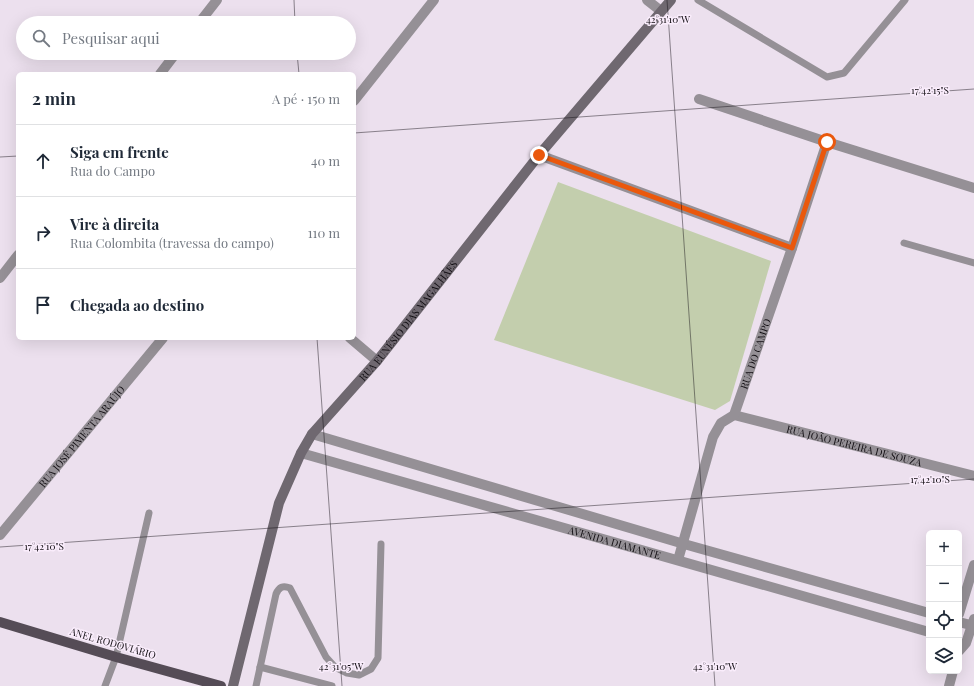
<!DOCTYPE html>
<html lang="pt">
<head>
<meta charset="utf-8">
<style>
	body { margin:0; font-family:"Playfair Display",serif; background:#f6f6f7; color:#1f2937 }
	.controls { position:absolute; right:12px; bottom:12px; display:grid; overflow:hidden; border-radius:6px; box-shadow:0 4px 16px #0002 }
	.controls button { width:36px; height:36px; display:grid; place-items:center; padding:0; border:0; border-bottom:1px solid #e0e1e3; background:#fff; color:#1f2937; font:20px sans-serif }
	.stop { position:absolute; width:12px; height:12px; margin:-9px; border:3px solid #ea580c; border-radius:50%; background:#fff }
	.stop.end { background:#ea580c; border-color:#fff; box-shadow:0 1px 4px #0008 }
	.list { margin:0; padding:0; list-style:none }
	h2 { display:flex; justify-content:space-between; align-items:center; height:52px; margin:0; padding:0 16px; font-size:17px }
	h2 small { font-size:13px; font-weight:400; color:#747a83 }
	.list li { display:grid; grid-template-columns:26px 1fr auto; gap:12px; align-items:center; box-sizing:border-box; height:72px; padding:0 16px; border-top:1px solid #e0e1e3 }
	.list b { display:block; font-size:15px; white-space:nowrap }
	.list p { margin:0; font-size:13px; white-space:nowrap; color:#747a83 }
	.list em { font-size:13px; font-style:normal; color:#747a83 }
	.icon { flex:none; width:22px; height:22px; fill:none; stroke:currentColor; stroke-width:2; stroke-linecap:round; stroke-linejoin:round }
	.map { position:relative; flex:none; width:974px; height:686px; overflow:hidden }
	.search { position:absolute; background:#fff; box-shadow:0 4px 16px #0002; left:16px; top:16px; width:340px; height:44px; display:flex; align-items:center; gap:10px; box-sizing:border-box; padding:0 14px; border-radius:22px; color:#747a83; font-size:15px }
	.panel { position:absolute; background:#fff; box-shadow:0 4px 16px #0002; left:16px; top:72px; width:340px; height:268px; border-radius:6px }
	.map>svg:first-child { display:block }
</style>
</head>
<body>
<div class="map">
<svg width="974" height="686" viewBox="0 0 974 686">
	<rect width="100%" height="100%" fill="#ece0ee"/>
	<!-- green -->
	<polygon fill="#c3cead" points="558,182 771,261 730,401 715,410 494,340"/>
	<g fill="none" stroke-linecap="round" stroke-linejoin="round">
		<!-- lane -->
		<g stroke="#959096" stroke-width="7">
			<polyline points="698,0 827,77 844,73 905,0"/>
			<polyline points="904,243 974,263"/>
			<polyline points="260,667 332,686"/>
			<polyline points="105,686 116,657 149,513"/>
			<path d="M256 686 276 594C279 587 283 585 290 588L326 657 335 667 347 673 359 675 371 669 378 658 381 544"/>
		</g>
		<!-- street -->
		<g stroke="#959096" stroke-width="10">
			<polyline points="647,0 661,11"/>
			<polyline points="199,23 217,0"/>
			<polyline points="160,74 176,53"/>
			<polyline points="699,99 827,142 974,188"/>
			<polyline points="354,101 434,0"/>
			<polyline points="539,155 792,248"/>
			<polyline points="0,278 18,255"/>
			<polyline points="350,338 377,361"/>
			<path id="s1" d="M734 415 974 476"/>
			<polyline points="312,434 684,544 929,613"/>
			<path id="s2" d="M301 453 929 632"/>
			<path id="s3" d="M0 535 163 338"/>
			<path id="s4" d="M678 560 713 437 721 423 734 415 792 248 827 142"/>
			<polyline points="959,614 974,565"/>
			<polyline points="959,622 974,626"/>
			<polyline points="959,651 966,643 974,619"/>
			<polyline points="949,686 953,671"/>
		</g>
		<!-- secondary -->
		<path stroke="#6f6870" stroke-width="10" id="s5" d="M233 686 279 503 301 453 312 434 377 361 539 155 671 0"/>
		<!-- primary -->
		<polyline stroke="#554c56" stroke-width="10" points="0,622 116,657 221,686"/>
	</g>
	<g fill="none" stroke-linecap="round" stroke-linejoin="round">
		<!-- route -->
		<polyline stroke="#ea580c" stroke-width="5" points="539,155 792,248 827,142"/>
	</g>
	<!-- ticks -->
	<path fill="none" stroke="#100c11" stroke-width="1" stroke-opacity="0.45" d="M294 0 295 23M667 0 715 686M297 53 299 74M354 133 974 89M0 157 18 156M317 338 342 686M0 547 974 479"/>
	<g text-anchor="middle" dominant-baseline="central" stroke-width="3" stroke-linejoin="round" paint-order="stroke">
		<!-- street labels -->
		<g font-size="10" fill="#100c11" stroke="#faedfc">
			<text stroke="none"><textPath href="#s5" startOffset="414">RUA EUNÉSIO DIAS MAGALHÃES</textPath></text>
			<text stroke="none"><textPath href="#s4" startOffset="224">RUA DO CAMPO</textPath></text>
			<text stroke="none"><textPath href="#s3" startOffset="128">RUA JOSÉ PIMENTA ARAÚJO</textPath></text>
			<text stroke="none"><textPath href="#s1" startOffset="124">RUA JOÃO PEREIRA DE SOUZA</textPath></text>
			<text stroke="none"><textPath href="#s2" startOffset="326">AVENIDA DIAMANTE</textPath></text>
			<text transform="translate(113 643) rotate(16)">ANEL RODOVIÁRIO</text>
		</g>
	</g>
	<g font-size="10" text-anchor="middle" fill="#100c11" stroke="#faedfc" stroke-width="3" stroke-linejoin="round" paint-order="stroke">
		<text x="668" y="23">42°31'10"W</text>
		<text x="930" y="94">17°42'15"S</text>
		<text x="930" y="483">17°42'10"S</text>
		<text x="44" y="550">17°42'10"S</text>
		<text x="341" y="670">42°31'05"W</text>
		<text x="715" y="670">42°31'10"W</text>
	</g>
</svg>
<div class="controls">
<button>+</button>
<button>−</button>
<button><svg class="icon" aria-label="locate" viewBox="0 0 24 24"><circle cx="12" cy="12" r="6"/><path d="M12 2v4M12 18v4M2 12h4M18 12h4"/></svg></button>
<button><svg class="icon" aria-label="layers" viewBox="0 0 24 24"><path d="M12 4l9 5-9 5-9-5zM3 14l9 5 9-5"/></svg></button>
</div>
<div class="stop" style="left:827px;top:142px"></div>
<div class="stop end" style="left:539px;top:155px"></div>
<div class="search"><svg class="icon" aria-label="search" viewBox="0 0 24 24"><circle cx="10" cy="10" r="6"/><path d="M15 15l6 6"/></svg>Pesquisar aqui</div>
<section class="panel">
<h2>2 min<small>A pé · 150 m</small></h2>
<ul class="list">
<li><svg class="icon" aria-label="ahead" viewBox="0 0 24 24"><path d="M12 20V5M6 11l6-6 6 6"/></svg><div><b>Siga em frente</b><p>Rua do Campo</p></div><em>40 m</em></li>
<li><svg class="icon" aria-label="right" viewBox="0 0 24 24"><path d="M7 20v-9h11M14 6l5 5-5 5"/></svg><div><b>Vire à direita</b><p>Rua Colombita (travessa do campo)</p></div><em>110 m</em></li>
<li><svg class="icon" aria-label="arrive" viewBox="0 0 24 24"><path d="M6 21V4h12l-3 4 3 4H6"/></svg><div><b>Chegada ao destino</b></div></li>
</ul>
</section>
</div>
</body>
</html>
